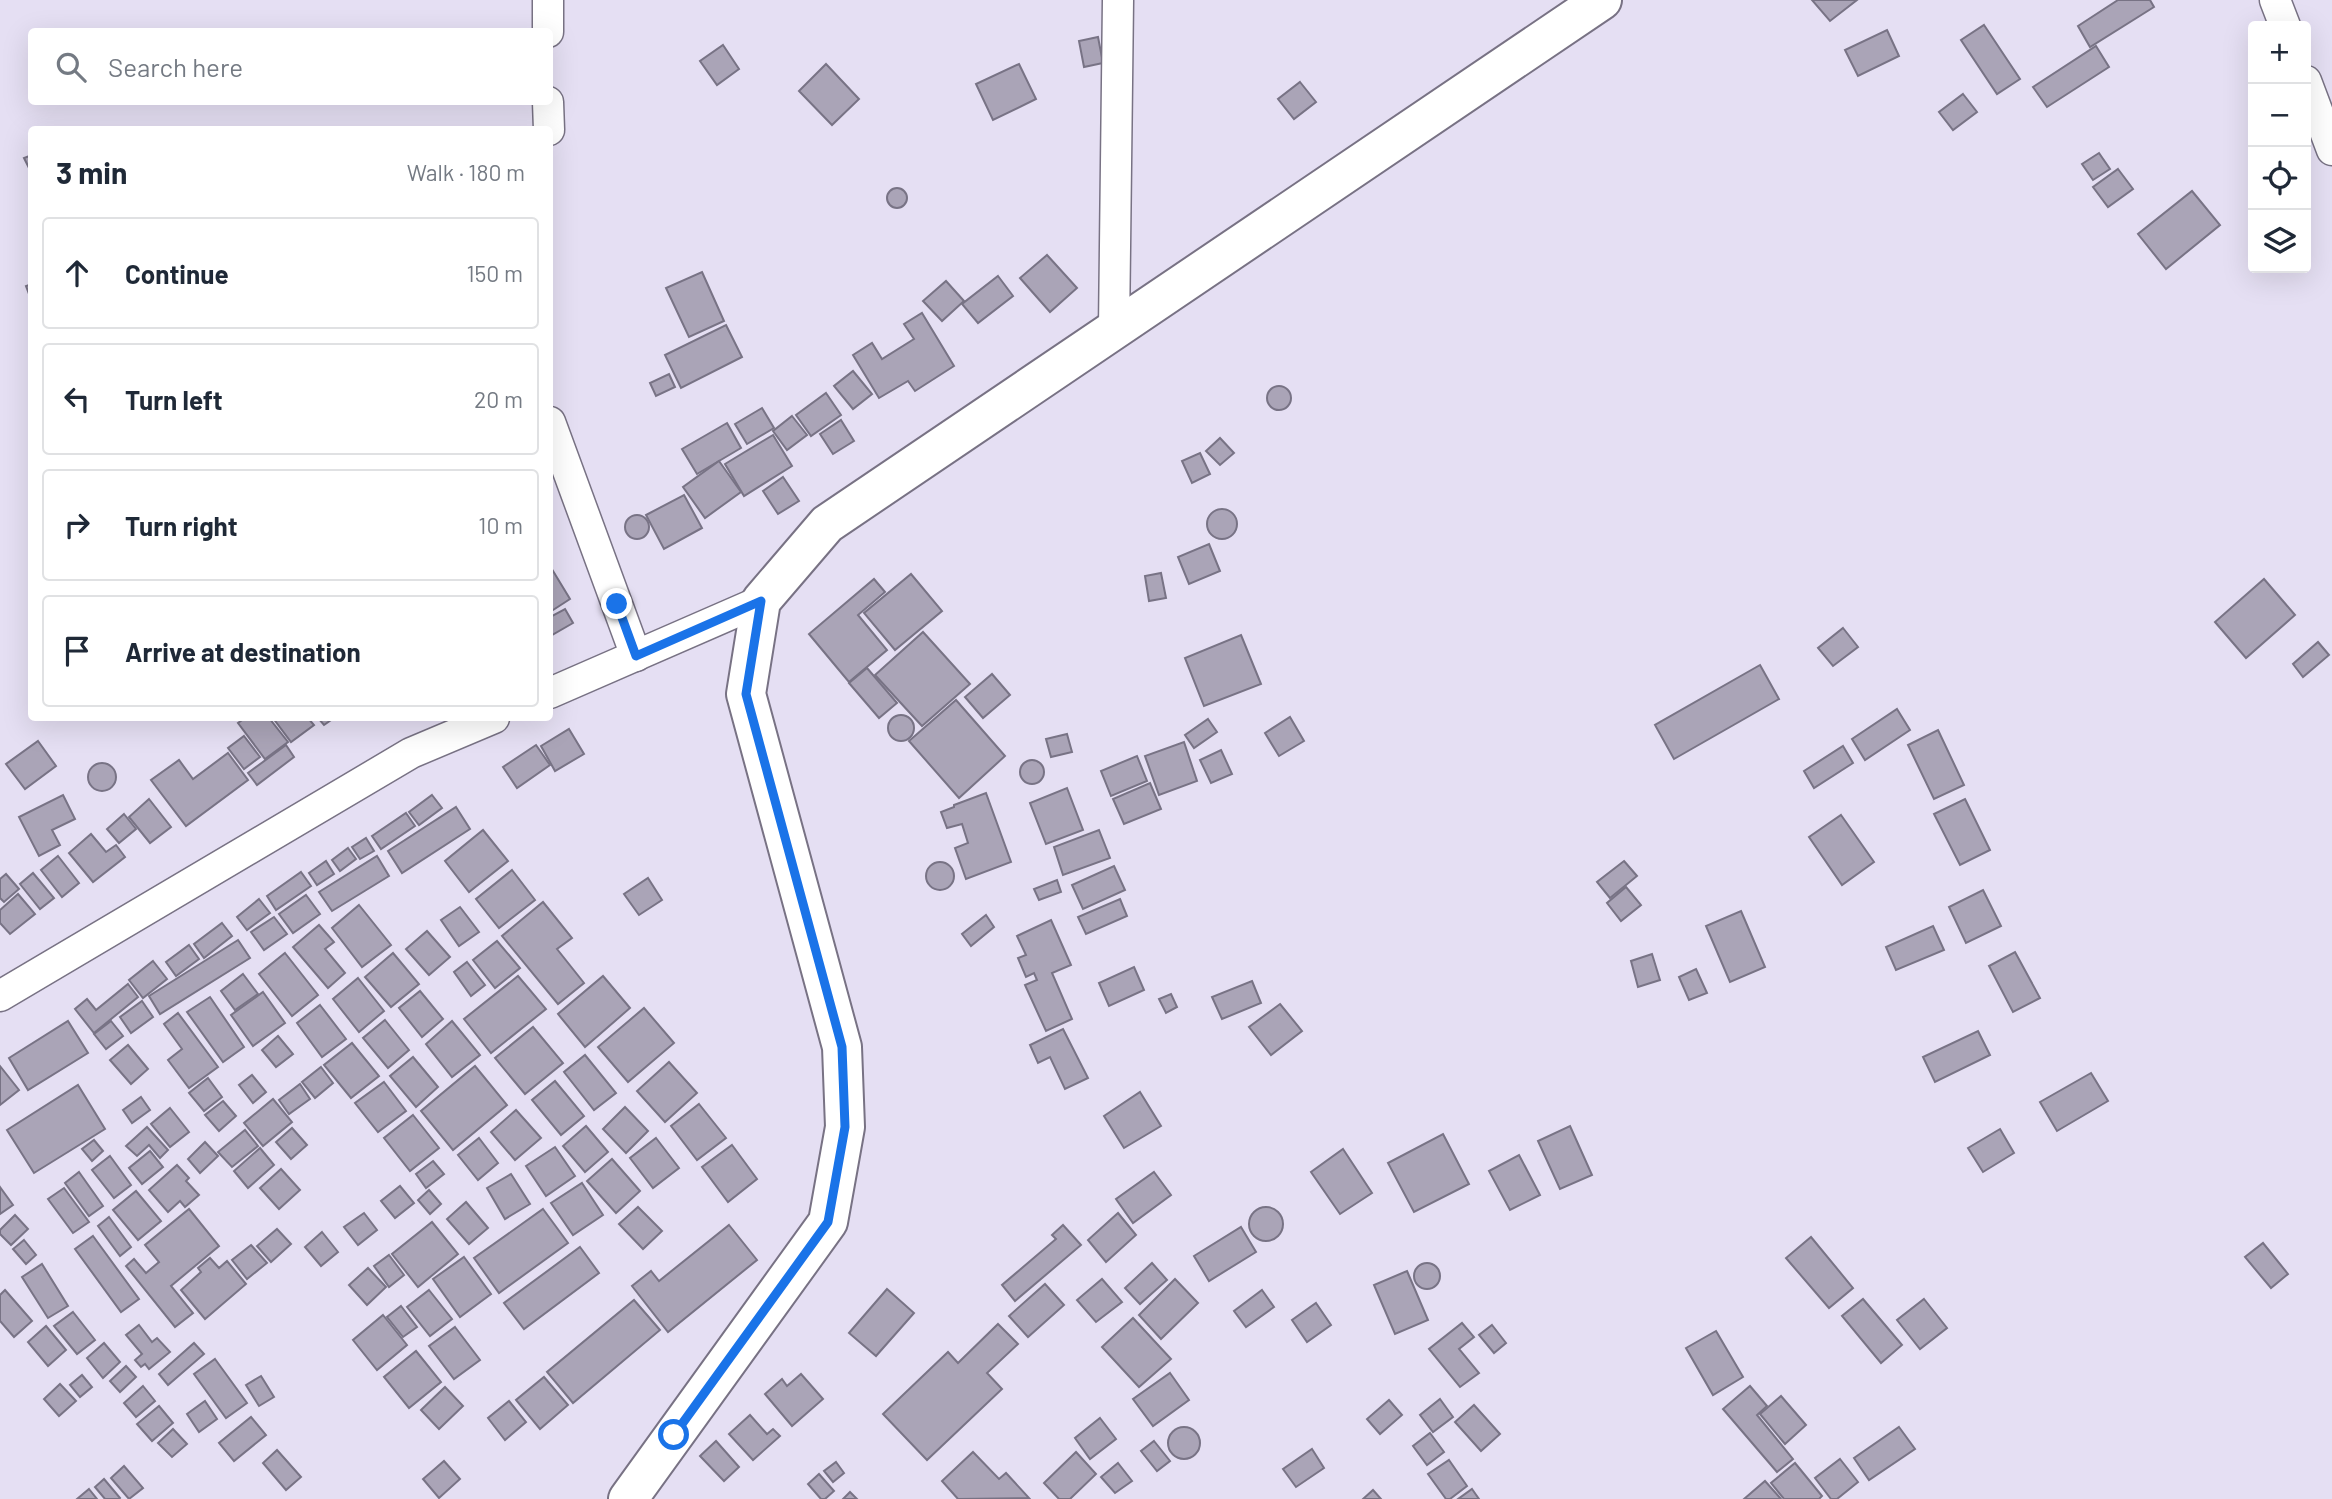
<!DOCTYPE html>
<html lang="en">
<head>
<meta charset="utf-8">
<style>
	body { margin:0; font-family:Barlow,sans-serif; background:#f2f2f3; color:#1f2937 }
	.controls { position:absolute; right:21px; top:21px; display:grid; overflow:hidden; border-radius:7px; box-shadow:0 7px 28px #0002 }
	.controls button { width:63px; height:63px; display:grid; place-items:center; padding:0; border:0; border-bottom:2px solid #e0e1e3; background:#fff; color:#1f2937; font:35px sans-serif }
	.stop { position:absolute; width:21px; height:21px; margin:-16px; border:5px solid #1a73e8; border-radius:50%; background:#fff }
	.stop.end { background:#1a73e8; border-color:#fff; box-shadow:0 2px 7px #0008 }
	.list { margin:0; padding:0; list-style:none }
	h2 { display:flex; justify-content:space-between; align-items:center; height:91px; margin:0; padding:0 28px; font-size:30px }
	h2 small { font-size:23px; font-weight:400; color:#747a83 }
	.list li { display:grid; grid-template-columns:46px 1fr auto; gap:21px; align-items:center; box-sizing:border-box; height:112px; margin:0 14px 14px; padding:0 14px; border:2px solid #e0e1e3; border-radius:7px }
	.list b { display:block; font-size:26px; white-space:nowrap }
	.list em { font-size:23px; font-style:normal; color:#747a83 }
	.icon { flex:none; width:38px; height:38px; fill:none; stroke:currentColor; stroke-width:2; stroke-linecap:round; stroke-linejoin:round }
	.map { position:relative; flex:none; width:2332px; height:1499px; overflow:hidden }
	.search { position:absolute; background:#fff; box-shadow:0 7px 28px #0002; left:28px; top:28px; width:525px; height:77px; display:flex; align-items:center; gap:18px; box-sizing:border-box; padding:0 24px; border-radius:7px; color:#747a83; font-size:26px }
	.panel { position:absolute; background:#fff; box-shadow:0 7px 28px #0002; left:28px; top:126px; width:525px; height:595px; border-radius:7px }
	.map>svg:first-child { display:block }
</style>
</head>
<body>
<div class="map">
<svg width="2332" height="1499" viewBox="0 0 2332 1499">
	<rect width="100%" height="100%" fill="#e5dff3"/>
	<!-- building -->
	<g fill="#aaa4b7" stroke="#787385" stroke-width="2">
		<polygon points="1812,0 1857,0 1830,21"/>
		<polygon points="2118,0 2150,0 2154,7 2090,47 2078,26"/>
		<polygon points="1984,25 2020,79 1997,94 1961,40"/>
		<polygon points="1887,30 1899,56 1858,76 1845,50"/>
		<polygon points="1098,37 1103,63 1084,67 1079,41"/>
		<polygon points="723,45 739,69 717,85 700,61"/>
		<polygon points="2096,46 2109,67 2047,107 2033,87"/>
		<polygon points="826,64 859,99 832,125 799,91"/>
		<polygon points="1019,64 1036,99 993,120 976,84"/>
		<polygon points="1300,82 1316,102 1294,119 1278,99"/>
		<polygon points="1963,94 1977,112 1953,130 1939,112"/>
		<polygon points="2099,153 2110,169 2093,180 2082,164"/>
		<polygon points="32,155 32,174 24,158"/>
		<polygon points="2118,169 2133,189 2108,207 2093,187"/>
		<circle cx="897" cy="198" r="10"/>
		<polygon points="2192,191 2220,225 2166,269 2138,234"/>
		<polygon points="1047,255 1077,288 1050,312 1020,278"/>
		<polygon points="702,272 724,321 689,337 666,288"/>
		<polygon points="998,276 1013,296 978,323 962,304"/>
		<polygon points="946,281 964,301 942,321 923,301"/>
		<polygon points="32,284 32,302 26,286"/>
		<polygon points="922,313 954,366 915,391 908,381 879,398 853,355 872,343 882,359 914,339 904,324"/>
		<polygon points="726,325 742,357 681,388 665,355"/>
		<polygon points="853,371 872,394 853,409 834,386"/>
		<polygon points="669,374 675,387 656,396 650,383"/>
		<circle cx="1279" cy="398" r="12"/>
		<polygon points="826,393 841,415 811,436 796,415"/>
		<polygon points="762,408 774,428 747,444 735,424"/>
		<polygon points="792,416 807,435 787,450 773,431"/>
		<polygon points="841,420 854,441 833,454 820,434"/>
		<polygon points="727,423 741,448 697,474 682,449"/>
		<polygon points="773,435 792,466 744,496 725,464"/>
		<polygon points="1220,438 1234,453 1220,465 1206,451"/>
		<polygon points="1200,453 1210,474 1192,483 1182,461"/>
		<polygon points="719,461 741,492 705,518 683,487"/>
		<polygon points="783,477 799,501 778,514 763,491"/>
		<polygon points="684,495 702,528 664,549 646,515"/>
		<circle cx="1222" cy="524" r="15"/>
		<circle cx="637" cy="527" r="12"/>
		<polygon points="1209,544 1220,571 1189,584 1178,557"/>
		<polygon points="550,566 570,599 550,612"/>
		<polygon points="1161,573 1166,598 1149,601 1145,576"/>
		<polygon points="911,574 942,611 895,650 864,613"/>
		<polygon points="874,579 885,592 858,615 887,650 849,682 809,634"/>
		<polygon points="2264,579 2295,615 2246,658 2215,622"/>
		<polygon points="565,609 573,623 552,635 550,630 550,617"/>
		<polygon points="1843,628 1858,647 1833,666 1818,648"/>
		<polygon points="923,632 970,684 922,726 875,675"/>
		<polygon points="1241,635 1261,684 1204,706 1185,658"/>
		<polygon points="2318,642 2329,655 2303,677 2293,664"/>
		<polygon points="1760,665 1779,699 1674,759 1655,725"/>
		<polygon points="867,668 897,703 879,718 849,683"/>
		<polygon points="992,674 1010,695 983,718 965,697"/>
		<polygon points="956,700 1005,756 959,798 909,741"/>
		<polygon points="1897,709 1910,730 1865,760 1852,739"/>
		<circle cx="901" cy="728" r="13"/>
		<polygon points="1290,717 1304,741 1279,756 1265,733"/>
		<polygon points="245,718 269,718 288,742 265,759 238,723"/>
		<polygon points="273,718 308,718 314,725 291,742"/>
		<polygon points="318,718 334,718 324,725"/>
		<polygon points="1208,719 1217,732 1194,748 1185,735"/>
		<polygon points="569,729 584,754 555,771 541,746"/>
		<polygon points="1938,730 1964,785 1934,799 1908,745"/>
		<polygon points="1067,734 1072,752 1051,757 1046,739"/>
		<polygon points="244,736 260,757 244,769 228,748"/>
		<polygon points="38,741 56,766 25,789 6,764"/>
		<polygon points="1184,742 1197,781 1159,795 1145,756"/>
		<polygon points="286,745 294,757 257,785 248,773"/>
		<polygon points="536,745 550,765 517,788 503,767"/>
		<polygon points="1843,746 1853,763 1814,788 1804,771"/>
		<polygon points="1221,750 1232,774 1211,783 1200,760"/>
		<polygon points="228,753 248,780 186,826 151,780 179,760 193,779"/>
		<polygon points="1137,756 1147,781 1111,796 1101,771"/>
		<circle cx="1032" cy="772" r="12"/>
		<circle cx="102" cy="777" r="14"/>
		<polygon points="1150,783 1161,809 1124,824 1113,799"/>
		<polygon points="1067,788 1083,830 1046,844 1030,803"/>
		<polygon points="986,793 1011,862 966,879 955,848 968,843 962,824 947,828 941,812 954,807 954,805"/>
		<polygon points="63,795 75,819 52,830 60,845 39,856 19,817"/>
		<polygon points="432,795 442,808 419,825 409,812"/>
		<polygon points="149,799 171,827 150,843 129,817"/>
		<polygon points="1965,799 1990,850 1960,865 1934,814"/>
		<polygon points="456,807 470,829 402,873 388,851"/>
		<polygon points="406,813 415,826 381,849 372,836"/>
		<polygon points="124,814 136,829 119,843 107,829"/>
		<polygon points="1841,815 1874,862 1842,885 1809,837"/>
		<polygon points="483,830 508,861 469,892 445,861"/>
		<polygon points="1099,830 1110,858 1063,875 1054,847"/>
		<polygon points="91,834 106,852 116,845 125,857 93,882 69,853"/>
		<polygon points="366,838 374,851 360,859 352,847"/>
		<polygon points="348,848 356,859 340,871 332,860"/>
		<polygon points="58,856 79,883 62,897 41,870"/>
		<polygon points="377,856 389,876 332,911 319,892"/>
		<polygon points="326,861 334,874 317,885 309,873"/>
		<polygon points="1624,861 1637,876 1610,898 1597,882"/>
		<circle cx="940" cy="876" r="14"/>
		<polygon points="1114,866 1125,890 1083,909 1072,885"/>
		<polygon points="512,870 535,900 499,928 476,899"/>
		<polygon points="301,872 311,886 276,910 267,896"/>
		<polygon points="33,873 54,898 40,909 20,884"/>
		<polygon points="6,874 19,889 4,902 0,898 0,879"/>
		<polygon points="648,878 662,900 639,915 624,894"/>
		<polygon points="1057,880 1061,892 1039,900 1034,889"/>
		<polygon points="1626,887 1641,905 1621,921 1607,903"/>
		<polygon points="1983,890 2001,926 1966,943 1949,907"/>
		<polygon points="18,894 35,914 10,934 0,923 0,910"/>
		<polygon points="306,895 320,914 293,933 279,914"/>
		<polygon points="259,899 270,913 247,930 237,917"/>
		<polygon points="1120,899 1127,916 1086,934 1078,917"/>
		<polygon points="543,902 572,938 557,949 584,983 558,1004 502,936"/>
		<polygon points="359,905 391,945 362,967 332,928"/>
		<polygon points="460,907 479,932 459,946 441,920"/>
		<polygon points="1741,911 1765,967 1730,982 1706,926"/>
		<polygon points="986,915 994,927 971,946 962,934"/>
		<polygon points="274,917 287,934 264,950 251,932"/>
		<polygon points="1051,920 1071,965 1052,973 1072,1019 1046,1031 1025,985 1037,980 1034,973 1026,977 1018,958 1026,955 1017,936"/>
		<polygon points="222,923 232,936 204,958 194,944"/>
		<polygon points="319,925 334,942 325,949 345,973 328,988 293,947"/>
		<polygon points="1933,926 1944,950 1896,970 1886,947"/>
		<polygon points="427,931 450,957 429,975 406,949"/>
		<polygon points="238,940 250,958 160,1014 149,996"/>
		<polygon points="497,941 520,968 495,988 473,960"/>
		<polygon points="189,945 199,959 176,976 166,962"/>
		<polygon points="2015,952 2040,998 2013,1012 1989,966"/>
		<polygon points="285,953 318,995 292,1016 259,974"/>
		<polygon points="393,953 419,984 391,1007 365,977"/>
		<polygon points="1652,954 1660,980 1638,987 1631,961"/>
		<polygon points="153,961 167,979 143,998 129,980"/>
		<polygon points="467,962 485,985 471,996 454,972"/>
		<polygon points="1134,967 1144,990 1109,1006 1099,983"/>
		<polygon points="1696,969 1707,993 1689,1000 1679,977"/>
		<polygon points="243,974 258,994 235,1010 221,991"/>
		<polygon points="518,976 546,1009 491,1053 464,1019"/>
		<polygon points="603,976 630,1008 585,1047 558,1014"/>
		<polygon points="358,978 384,1011 359,1032 333,999"/>
		<polygon points="1252,981 1261,1003 1222,1019 1212,997"/>
		<polygon points="128,984 138,997 94,1033 75,1009 87,999 96,1010"/>
		<polygon points="420,991 443,1019 422,1037 399,1008"/>
		<polygon points="263,992 285,1023 253,1046 231,1015"/>
		<polygon points="1171,994 1177,1007 1166,1013 1159,999"/>
		<polygon points="210,997 244,1047 223,1062 187,1012"/>
		<polygon points="142,1001 153,1017 131,1033 120,1017"/>
		<polygon points="1280,1004 1302,1031 1271,1055 1249,1027"/>
		<polygon points="320,1005 346,1039 322,1057 297,1023"/>
		<polygon points="644,1008 674,1043 628,1082 598,1047"/>
		<polygon points="178,1013 218,1067 189,1088 168,1060 182,1049 164,1024"/>
		<polygon points="385,1020 409,1050 388,1068 363,1038"/>
		<polygon points="68,1021 88,1053 28,1090 9,1058"/>
		<polygon points="111,1021 123,1036 106,1049 94,1034"/>
		<polygon points="452,1021 480,1055 452,1077 426,1044"/>
		<polygon points="533,1027 563,1063 525,1094 495,1058"/>
		<polygon points="1063,1029 1088,1078 1065,1089 1050,1057 1038,1063 1030,1045"/>
		<polygon points="1978,1031 1990,1055 1935,1082 1923,1057"/>
		<polygon points="278,1036 293,1054 276,1067 262,1050"/>
		<polygon points="352,1043 379,1076 351,1098 324,1065"/>
		<polygon points="128,1045 148,1069 131,1084 110,1060"/>
		<polygon points="585,1055 616,1093 594,1110 564,1072"/>
		<polygon points="413,1057 438,1087 416,1107 390,1076"/>
		<polygon points="669,1062 697,1093 665,1122 637,1091"/>
		<polygon points="0,1066 19,1090 0,1105"/>
		<polygon points="475,1066 507,1105 453,1150 421,1111"/>
		<polygon points="321,1067 333,1083 315,1098 302,1082"/>
		<polygon points="2091,1073 2108,1101 2057,1131 2040,1102"/>
		<polygon points="252,1075 266,1092 253,1103 239,1085"/>
		<polygon points="208,1078 222,1097 204,1111 189,1093"/>
		<polygon points="555,1081 584,1116 561,1135 532,1100"/>
		<polygon points="384,1082 406,1111 378,1132 355,1103"/>
		<polygon points="300,1084 310,1099 289,1114 279,1100"/>
		<polygon points="78,1085 105,1129 34,1173 7,1130"/>
		<polygon points="1140,1092 1161,1126 1124,1148 1104,1116"/>
		<polygon points="141,1097 150,1110 132,1123 123,1110"/>
		<polygon points="273,1099 292,1122 263,1146 244,1123"/>
		<polygon points="223,1101 236,1116 219,1131 205,1115"/>
		<polygon points="699,1104 726,1138 697,1160 671,1126"/>
		<polygon points="625,1107 648,1131 626,1153 603,1129"/>
		<polygon points="170,1108 189,1132 170,1147 151,1124"/>
		<polygon points="516,1110 541,1138 515,1160 491,1132"/>
		<polygon points="413,1115 439,1148 410,1171 384,1138"/>
		<polygon points="586,1126 608,1152 585,1172 563,1146"/>
		<polygon points="1570,1126 1592,1175 1560,1189 1538,1141"/>
		<polygon points="147,1127 168,1150 160,1158 149,1145 137,1156 126,1146"/>
		<polygon points="292,1128 307,1145 291,1159 276,1142"/>
		<polygon points="2000,1129 2014,1153 1983,1172 1968,1148"/>
		<polygon points="245,1130 258,1146 232,1167 218,1152"/>
		<polygon points="1443,1134 1469,1184 1414,1212 1388,1163"/>
		<polygon points="479,1138 498,1163 478,1180 458,1155"/>
		<polygon points="656,1138 679,1168 653,1188 630,1158"/>
		<polygon points="94,1140 103,1151 92,1161 82,1149"/>
		<polygon points="205,1142 218,1156 200,1173 188,1159"/>
		<polygon points="732,1145 757,1179 728,1202 702,1167"/>
		<polygon points="555,1147 575,1176 546,1196 526,1166"/>
		<polygon points="260,1148 274,1165 248,1188 234,1171"/>
		<polygon points="1343,1149 1372,1193 1340,1214 1311,1172"/>
		<polygon points="150,1151 163,1167 142,1184 129,1168"/>
		<polygon points="1519,1155 1540,1195 1510,1210 1489,1171"/>
		<polygon points="110,1156 131,1185 114,1198 92,1170"/>
		<polygon points="612,1159 640,1191 616,1213 587,1181"/>
		<polygon points="433,1161 444,1174 426,1188 416,1174"/>
		<polygon points="177,1165 189,1178 186,1181 199,1195 185,1207 180,1201 168,1212 149,1190"/>
		<polygon points="281,1169 300,1190 279,1209 260,1188"/>
		<polygon points="79,1172 103,1206 89,1216 65,1183"/>
		<polygon points="1154,1172 1171,1195 1133,1223 1116,1199"/>
		<polygon points="511,1174 530,1204 505,1219 487,1188"/>
		<polygon points="582,1183 603,1215 573,1235 551,1203"/>
		<polygon points="400,1186 414,1203 395,1218 381,1201"/>
		<polygon points="0,1187 13,1205 0,1214"/>
		<polygon points="64,1188 89,1222 73,1233 48,1199"/>
		<polygon points="429,1190 441,1204 430,1214 418,1200"/>
		<polygon points="136,1191 161,1221 138,1240 113,1210"/>
		<polygon points="466,1202 488,1228 469,1244 447,1219"/>
		<circle cx="1266" cy="1224" r="17"/>
		<polygon points="638,1207 662,1231 643,1249 619,1224"/>
		<polygon points="189,1209 219,1246 171,1286 193,1313 175,1327 126,1266 134,1259 146,1273 159,1262 145,1245"/>
		<polygon points="543,1209 568,1243 499,1293 474,1258"/>
		<polygon points="364,1213 377,1230 358,1245 344,1227"/>
		<polygon points="1118,1213 1136,1235 1106,1262 1088,1240"/>
		<polygon points="15,1215 28,1229 11,1245 0,1234 0,1230"/>
		<polygon points="109,1217 131,1247 120,1256 98,1226"/>
		<polygon points="432,1222 458,1254 418,1287 392,1254"/>
		<polygon points="729,1225 757,1260 668,1332 632,1286 651,1271 659,1281"/>
		<polygon points="1063,1225 1081,1245 1015,1301 1002,1285 1056,1239 1052,1235"/>
		<polygon points="1241,1227 1256,1252 1209,1281 1194,1256"/>
		<polygon points="277,1229 291,1244 271,1262 257,1246"/>
		<polygon points="322,1232 338,1252 321,1266 305,1247"/>
		<polygon points="93,1236 139,1299 121,1312 75,1249"/>
		<polygon points="1811,1237 1853,1288 1829,1308 1786,1258"/>
		<polygon points="24,1240 36,1255 26,1264 13,1249"/>
		<polygon points="2263,1243 2288,1274 2271,1288 2245,1257"/>
		<polygon points="251,1245 267,1263 247,1279 232,1260"/>
		<polygon points="580,1247 599,1273 524,1329 504,1303"/>
		<polygon points="389,1255 404,1275 389,1287 374,1266"/>
		<polygon points="464,1257 491,1294 460,1317 433,1279"/>
		<polygon points="210,1258 219,1268 227,1261 246,1284 205,1319 181,1290 201,1272 198,1268"/>
		<polygon points="1152,1263 1167,1280 1140,1304 1125,1288"/>
		<circle cx="1427" cy="1276" r="13"/>
		<polygon points="42,1264 68,1306 48,1318 22,1277"/>
		<polygon points="368,1268 386,1287 367,1305 349,1285"/>
		<polygon points="1407,1271 1428,1320 1395,1334 1374,1285"/>
		<polygon points="1102,1279 1122,1302 1096,1322 1077,1300"/>
		<polygon points="1175,1279 1198,1303 1161,1339 1139,1315"/>
		<polygon points="1045,1284 1064,1305 1028,1337 1009,1316"/>
		<polygon points="887,1289 914,1313 876,1356 849,1333"/>
		<polygon points="5,1290 32,1321 14,1337 0,1321 0,1295"/>
		<polygon points="429,1290 452,1319 430,1336 407,1307"/>
		<polygon points="1262,1290 1274,1307 1246,1327 1234,1311"/>
		<polygon points="1863,1299 1902,1345 1881,1363 1842,1316"/>
		<polygon points="1924,1299 1947,1328 1920,1349 1897,1320"/>
		<polygon points="634,1300 660,1330 573,1403 547,1372"/>
		<polygon points="1316,1303 1331,1325 1307,1342 1292,1320"/>
		<polygon points="401,1306 417,1327 403,1337 387,1317"/>
		<polygon points="73,1312 95,1340 77,1354 54,1326"/>
		<polygon points="383,1315 407,1345 377,1370 353,1340"/>
		<polygon points="1133,1318 1171,1359 1139,1387 1102,1347"/>
		<polygon points="1462,1323 1474,1337 1459,1349 1479,1373 1460,1387 1429,1349"/>
		<polygon points="998,1324 1018,1344 987,1373 1002,1389 927,1460 883,1414 948,1352 958,1363"/>
		<polygon points="139,1325 152,1342 157,1338 170,1352 149,1369 145,1364 141,1367 135,1360 142,1354 126,1335"/>
		<polygon points="1492,1325 1506,1343 1494,1353 1479,1335"/>
		<polygon points="46,1326 66,1350 48,1366 28,1342"/>
		<polygon points="455,1327 480,1360 454,1379 429,1346"/>
		<polygon points="1716,1331 1743,1377 1713,1395 1686,1348"/>
		<polygon points="104,1343 120,1362 103,1378 87,1358"/>
		<polygon points="194,1343 204,1354 168,1385 159,1374"/>
		<polygon points="416,1351 441,1382 409,1408 384,1377"/>
		<polygon points="215,1359 247,1403 226,1418 194,1374"/>
		<polygon points="126,1366 136,1377 120,1392 110,1381"/>
		<polygon points="1170,1373 1189,1400 1153,1426 1133,1399"/>
		<polygon points="801,1374 823,1399 792,1426 765,1394 782,1379 787,1386"/>
		<polygon points="82,1375 92,1387 80,1397 70,1385"/>
		<polygon points="261,1376 274,1397 259,1406 246,1385"/>
		<polygon points="544,1377 568,1405 540,1429 516,1400"/>
		<polygon points="60,1384 76,1401 59,1416 44,1399"/>
		<polygon points="143,1386 155,1401 136,1417 124,1403"/>
		<polygon points="1750,1386 1767,1406 1757,1415 1793,1459 1777,1472 1723,1409"/>
		<polygon points="445,1387 463,1406 439,1429 421,1410"/>
		<polygon points="1781,1396 1806,1425 1785,1444 1760,1414"/>
		<polygon points="1440,1399 1453,1417 1433,1432 1420,1415"/>
		<polygon points="1389,1400 1402,1415 1380,1434 1367,1419"/>
		<polygon points="205,1401 217,1419 199,1432 187,1414"/>
		<polygon points="509,1401 526,1422 505,1440 488,1418"/>
		<polygon points="1474,1405 1500,1434 1481,1451 1455,1422"/>
		<polygon points="159,1406 173,1423 152,1441 137,1424"/>
		<polygon points="750,1415 767,1434 773,1429 780,1436 753,1460 729,1434"/>
		<polygon points="251,1417 266,1435 234,1461 219,1443"/>
		<polygon points="1100,1418 1116,1439 1090,1459 1075,1438"/>
		<circle cx="1184" cy="1443" r="16"/>
		<polygon points="1899,1427 1915,1449 1869,1480 1854,1458"/>
		<polygon points="173,1429 187,1444 172,1457 158,1443"/>
		<polygon points="1430,1433 1444,1452 1427,1465 1413,1446"/>
		<polygon points="716,1441 739,1467 724,1481 700,1456"/>
		<polygon points="1154,1441 1170,1461 1157,1471 1141,1451"/>
		<polygon points="1312,1449 1324,1468 1296,1487 1283,1469"/>
		<polygon points="277,1450 301,1477 286,1490 263,1463"/>
		<polygon points="973,1452 999,1479 1006,1473 1029,1498 958,1499 942,1481"/>
		<polygon points="1076,1452 1096,1474 1070,1499 1059,1499 1044,1483"/>
		<polygon points="1840,1459 1858,1482 1837,1499 1831,1499 1815,1478"/>
		<polygon points="1449,1460 1467,1486 1450,1499 1446,1499 1428,1474"/>
		<polygon points="444,1461 460,1479 439,1498 423,1479"/>
		<polygon points="836,1462 844,1473 833,1482 824,1471"/>
		<polygon points="1118,1463 1132,1481 1115,1493 1101,1477"/>
		<polygon points="1795,1463 1822,1496 1819,1499 1784,1499 1771,1483"/>
		<polygon points="124,1466 143,1488 129,1499 111,1478"/>
		<polygon points="819,1474 834,1491 825,1499 821,1499 808,1484"/>
		<polygon points="104,1479 120,1498 119,1499 105,1499 95,1487"/>
		<polygon points="1765,1481 1781,1499 1744,1499"/>
		<polygon points="89,1489 97,1499 77,1499"/>
		<polygon points="1472,1489 1479,1499 1458,1499"/>
		<polygon points="1373,1490 1381,1499 1363,1499"/>
		<polygon points="850,1492 857,1499 843,1499"/>
	</g>
	<g fill="none" stroke-linecap="round" stroke-linejoin="round">
		<!-- minor casing -->
		<g stroke="#787284" stroke-width="33">
			<g id="minor">
				<polyline points="548,0 548,32"/>
				<polyline points="2275,0 2285,26"/>
				<polyline points="2306,81 2332,150"/>
				<polyline points="548,102 549,130"/>
				<polyline points="1114,329 1118,0"/>
				<polyline points="550,422 636,656"/>
				<polyline points="550,693 761,601"/>
				<polyline points="0,996 411,753 494,718"/>
			</g>
		</g>
		<!-- tertiary casing -->
		<g stroke="#787284" stroke-width="42">
			<polyline id="tertiary" points="628,1499 828,1222 845,1127 842,1047 746,694 761,601 827,524 1602,0"/>
		</g>
		<!-- minor -->
		<use href="#minor" stroke="#fff" stroke-width="30"/>
		<!-- tertiary -->
		<use href="#tertiary" stroke="#fff" stroke-width="38"/>
	</g>
	<g fill="none" stroke-linecap="round" stroke-linejoin="round">
		<!-- route -->
		<polyline stroke="#1a73e8" stroke-width="9" points="617,604 636,656 761,601 746,694 842,1047 845,1127 828,1222 674,1435"/>
	</g>
</svg>
<div class="controls">
<button>+</button>
<button>−</button>
<button><svg class="icon" aria-label="locate" viewBox="0 0 24 24"><circle cx="12" cy="12" r="6"/><path d="M12 2v4M12 18v4M2 12h4M18 12h4"/></svg></button>
<button><svg class="icon" aria-label="layers" viewBox="0 0 24 24"><path d="M12 4l9 5-9 5-9-5zM3 14l9 5 9-5"/></svg></button>
</div>
<div class="stop" style="left:674px;top:1435px"></div>
<div class="stop end" style="left:617px;top:604px"></div>
<div class="search"><svg class="icon" aria-label="search" viewBox="0 0 24 24"><circle cx="10" cy="10" r="6"/><path d="M15 15l6 6"/></svg>Search here</div>
<section class="panel">
<h2>3 min<small>Walk · 180 m</small></h2>
<ul class="list">
<li><svg class="icon" aria-label="ahead" viewBox="0 0 24 24"><path d="M12 20V5M6 11l6-6 6 6"/></svg><div><b>Continue</b></div><em>150 m</em></li>
<li><svg class="icon" aria-label="left" viewBox="0 0 24 24"><path d="M17 20v-9H6M10 6l-5 5 5 5"/></svg><div><b>Turn left</b></div><em>20 m</em></li>
<li><svg class="icon" aria-label="right" viewBox="0 0 24 24"><path d="M7 20v-9h11M14 6l5 5-5 5"/></svg><div><b>Turn right</b></div><em>10 m</em></li>
<li><svg class="icon" aria-label="arrive" viewBox="0 0 24 24"><path d="M6 21V4h12l-3 4 3 4H6"/></svg><div><b>Arrive at destination</b></div></li>
</ul>
</section>
</div>
</body>
</html>
